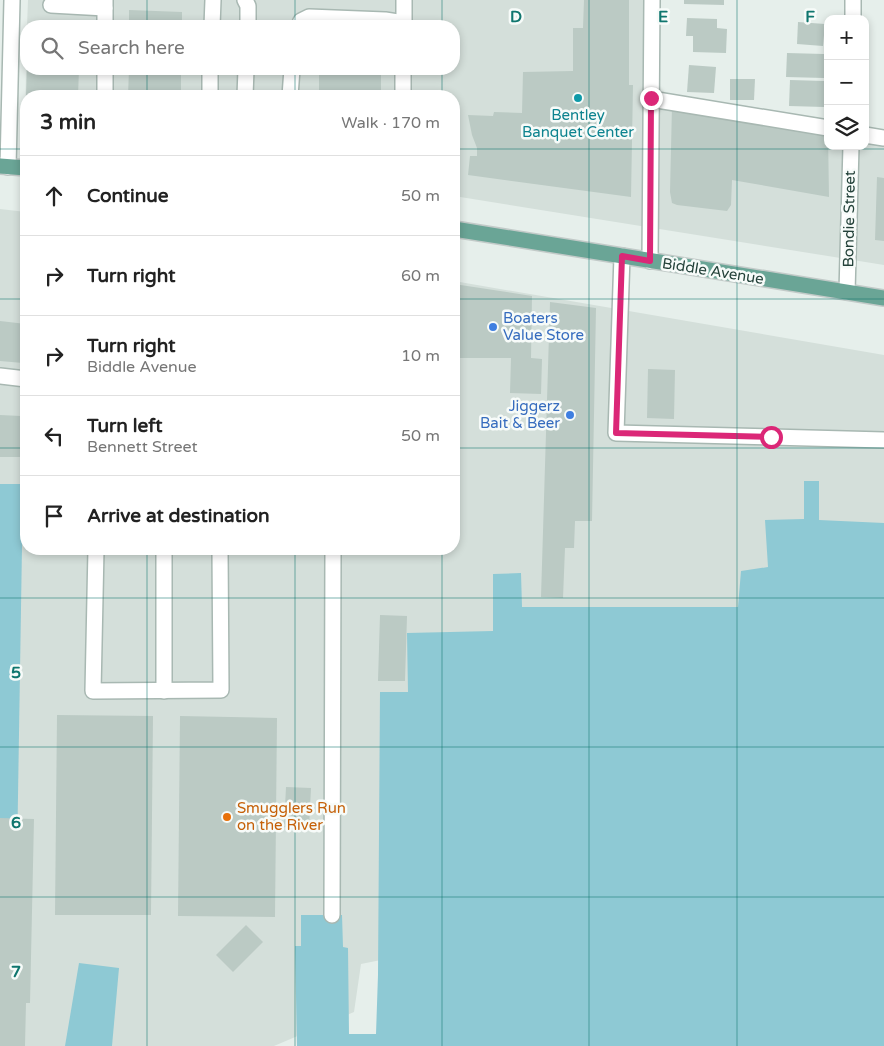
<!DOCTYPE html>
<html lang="en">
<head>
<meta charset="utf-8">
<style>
	body { margin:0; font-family:"Varela Round",sans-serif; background:#f6f6f6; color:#222 }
	.controls { position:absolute; right:15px; top:15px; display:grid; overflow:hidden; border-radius:10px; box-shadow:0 2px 8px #0003 }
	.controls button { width:45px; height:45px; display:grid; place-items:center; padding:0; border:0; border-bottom:1px solid #e0e0e0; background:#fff; color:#222; font:25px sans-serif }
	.stop { position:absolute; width:15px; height:15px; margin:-11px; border:4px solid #db2777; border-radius:50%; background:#fff }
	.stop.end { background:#db2777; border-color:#fff; box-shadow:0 1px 5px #0008 }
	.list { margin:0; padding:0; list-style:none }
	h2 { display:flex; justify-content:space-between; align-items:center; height:65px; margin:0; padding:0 20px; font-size:21px }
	h2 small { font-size:16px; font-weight:400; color:#767676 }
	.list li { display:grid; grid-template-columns:32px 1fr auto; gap:15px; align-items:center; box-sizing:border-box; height:80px; padding:0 20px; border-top:1px solid #e0e0e0 }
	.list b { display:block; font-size:19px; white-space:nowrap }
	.list p { margin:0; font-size:16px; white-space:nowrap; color:#767676 }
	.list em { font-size:16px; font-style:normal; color:#767676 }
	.icon { flex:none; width:28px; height:28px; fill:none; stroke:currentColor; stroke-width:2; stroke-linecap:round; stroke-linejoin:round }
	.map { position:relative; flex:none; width:884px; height:1046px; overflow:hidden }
	.search { position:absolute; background:#fff; box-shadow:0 2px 8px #0003; left:20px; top:20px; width:440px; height:55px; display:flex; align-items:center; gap:12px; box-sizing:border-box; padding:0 18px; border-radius:20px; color:#767676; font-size:19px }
	.panel { position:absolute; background:#fff; box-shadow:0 2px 8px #0003; left:20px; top:90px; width:440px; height:465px; border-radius:20px }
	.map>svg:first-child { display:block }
</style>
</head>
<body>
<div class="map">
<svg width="884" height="1046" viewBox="0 0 884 1046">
	<rect width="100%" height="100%" fill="#e6efeb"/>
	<!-- built -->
	<g fill="#d4dfda">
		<polygon points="28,0 652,0 651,99 828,146 865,146 865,135 884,138 884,265 454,196 454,96 26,96 25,127 26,69 454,69 454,26 27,26"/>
		<polygon points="0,209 26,212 26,549 454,549 454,281 884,355 884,859 361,964 354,1012 274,1046 0,1046"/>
	</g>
	<!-- water -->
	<g fill="#8ec9d4">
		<polygon points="804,481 819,481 819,520 884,523 884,1046 297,1046 295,946 301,946 301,915 342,915 343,947 348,948 349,1034 376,1034 378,975 380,692 408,692 407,633 493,631 493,574 521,573 522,607 738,607 741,571 768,567 765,520 804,519"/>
		<polygon points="0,484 23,484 14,1046 0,1046"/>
		<polygon points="79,963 119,968 112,1046 65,1046"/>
	</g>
	<!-- building -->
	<g fill="#bbcac4">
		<polygon points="584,0 629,0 629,85 633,85 631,197 468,175 470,156 477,156 477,148 472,135 468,115 493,116 494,112 522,113 523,72 573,71 573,28 583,28"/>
		<polygon points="684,0 724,0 724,5 684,4"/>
		<polygon points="129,10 182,12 182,26 129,26"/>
		<polygon points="687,18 717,19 717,28 727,29 726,53 693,52 693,36 686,36"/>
		<polygon points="798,22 825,24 823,46 797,44"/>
		<polygon points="787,53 824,54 824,78 786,77"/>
		<polygon points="689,65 716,67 714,93 687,92"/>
		<polygon points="27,69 79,69 78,96 26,96"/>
		<polygon points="129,69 181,69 181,96 128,96"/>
		<rect x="319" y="69" width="62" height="27"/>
		<polygon points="730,79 755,79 754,100 730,100"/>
		<polygon points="790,80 825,81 824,107 789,106"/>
		<polygon points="672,106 828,134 829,197 732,180 731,205 727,211 677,205 672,203 670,192"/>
		<polygon points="877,177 884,178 884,241 875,240"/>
		<polygon points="454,284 532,296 531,358 542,359 541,394 510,393 511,358 454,358"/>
		<polygon points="550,302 596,308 592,521 575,521 574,548 565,548 563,598 541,597"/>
		<polygon points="0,321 26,324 23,363 0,361"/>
		<polygon points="648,369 675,370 674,419 647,418"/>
		<polygon points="0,415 21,416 20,457 0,457"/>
		<polygon points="380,615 407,616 405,681 378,681"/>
		<polygon points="57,715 153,716 151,915 55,915"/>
		<polygon points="180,716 277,718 275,917 178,916"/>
		<polygon points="286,787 311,788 309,828 284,827"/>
		<polygon points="0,818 34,819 30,1003 26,1003 25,1046 0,1046"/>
		<polygon points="246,925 263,942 233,972 216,955"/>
	</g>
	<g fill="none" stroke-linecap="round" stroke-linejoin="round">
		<!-- minor casing -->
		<g stroke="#a8b8b2" stroke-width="18">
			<g id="minor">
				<polyline points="245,0 248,6 248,26"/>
				<polyline points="51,5 105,8"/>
				<polyline points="853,19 853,0"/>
				<polyline points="105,26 105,0"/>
				<polyline points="212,26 213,0"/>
				<polyline points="299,26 301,21 309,17 385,20 404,23"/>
				<polyline points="404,26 404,0"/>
				<polyline points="105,96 105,69"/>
				<polyline points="210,96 210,69"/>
				<polyline points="245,96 246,69"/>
				<polyline points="290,96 292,69"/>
				<polyline points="403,96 403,69"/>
				<polyline points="651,99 828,128"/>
				<polyline points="865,135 884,138"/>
				<polyline points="8,167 12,0"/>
				<polyline points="622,256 616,433 884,440"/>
				<polyline points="650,261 652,0"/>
				<polyline points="847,292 851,146"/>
				<polyline points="0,376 26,379"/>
				<polyline points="96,549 93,691 221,690 220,549"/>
				<polyline points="164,549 164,691"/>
				<polyline points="332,915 333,549"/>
			</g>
		</g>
		<!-- major casing -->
		<g stroke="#c2cac8" stroke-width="18">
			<g id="major">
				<polyline points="0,166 26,168"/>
				<polyline points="454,229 884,298"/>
			</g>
		</g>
		<!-- minor -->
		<use href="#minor" stroke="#fff" stroke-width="15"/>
		<!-- major -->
		<use href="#major" stroke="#6aa596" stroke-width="15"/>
	</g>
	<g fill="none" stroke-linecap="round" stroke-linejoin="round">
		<!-- route -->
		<polyline stroke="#db2777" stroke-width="6" points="651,98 650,261 622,256 616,433 771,437"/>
	</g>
	<!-- grid -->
	<path fill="none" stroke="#0f766e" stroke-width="1" stroke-opacity="0.55" d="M147 0V26M295 0V26M442 0V26M589 0V1046M737 0V1046M147 69V96M295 69V96M442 69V96M0 149H26M454 149H884M0 299H26M454 299H884M0 448H26M454 448H884M147 549V1046M295 549V1046M442 549V1046M0 598H884M0 747H884M0 897H884"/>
	<!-- markers -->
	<circle fill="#0f9aa8" stroke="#f7fbf9" stroke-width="2" cx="578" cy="98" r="5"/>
	<g fill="#3f7fe0" stroke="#f7fbf9" stroke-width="2">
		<circle cx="493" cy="327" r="5"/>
		<circle cx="570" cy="415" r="5"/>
	</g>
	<circle fill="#e8710a" stroke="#f7fbf9" stroke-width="2" cx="227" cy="817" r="5"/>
	<g text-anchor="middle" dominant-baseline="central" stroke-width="5" stroke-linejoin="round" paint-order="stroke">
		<!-- culture labels -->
		<g font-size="15" fill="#0d838f" stroke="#f7fbf9">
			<text x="578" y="115">Bentley<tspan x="578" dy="17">Banquet Center</tspan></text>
		</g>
		<!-- street labels -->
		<g font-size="15" fill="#24423a" stroke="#f7fbf9">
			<text transform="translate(849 219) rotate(-89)">Bondie Street</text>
			<text transform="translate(713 271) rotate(9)">Biddle Avenue</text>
		</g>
		<!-- shop labels -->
		<g font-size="15" fill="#366cbe" stroke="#f7fbf9" text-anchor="start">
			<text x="503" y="318">Boaters<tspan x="503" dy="17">Value Store</tspan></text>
			<text x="560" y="406" text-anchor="end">Jiggerz<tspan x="560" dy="17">Bait &amp; Beer</tspan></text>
		</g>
		<!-- food labels -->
		<g font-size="15" fill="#c56008" stroke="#f7fbf9" text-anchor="start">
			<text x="237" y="808">Smugglers Run<tspan x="237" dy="17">on the River</tspan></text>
		</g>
	</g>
	<g font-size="16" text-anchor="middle" font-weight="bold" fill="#0f766e" stroke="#f7fbf9" stroke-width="5" stroke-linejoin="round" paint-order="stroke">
		<text x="516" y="22">D</text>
		<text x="663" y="22">E</text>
		<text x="810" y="22">F</text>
		<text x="16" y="678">5</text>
		<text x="16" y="828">6</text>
		<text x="16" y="977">7</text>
	</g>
</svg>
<div class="controls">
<button>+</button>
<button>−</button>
<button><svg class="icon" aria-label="layers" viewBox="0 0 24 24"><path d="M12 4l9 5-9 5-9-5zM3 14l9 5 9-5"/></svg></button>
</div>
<div class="stop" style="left:771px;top:437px"></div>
<div class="stop end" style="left:651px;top:98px"></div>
<div class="search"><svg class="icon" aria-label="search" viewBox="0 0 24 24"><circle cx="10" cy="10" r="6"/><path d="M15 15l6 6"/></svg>Search here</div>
<section class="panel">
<h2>3 min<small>Walk · 170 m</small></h2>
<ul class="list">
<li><svg class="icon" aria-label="ahead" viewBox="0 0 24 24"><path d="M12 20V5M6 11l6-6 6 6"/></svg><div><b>Continue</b></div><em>50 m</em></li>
<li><svg class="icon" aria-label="right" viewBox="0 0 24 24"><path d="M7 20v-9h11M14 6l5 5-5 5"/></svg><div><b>Turn right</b></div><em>60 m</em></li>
<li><svg class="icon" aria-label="right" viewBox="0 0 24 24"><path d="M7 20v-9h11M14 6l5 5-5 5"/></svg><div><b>Turn right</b><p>Biddle Avenue</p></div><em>10 m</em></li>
<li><svg class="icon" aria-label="left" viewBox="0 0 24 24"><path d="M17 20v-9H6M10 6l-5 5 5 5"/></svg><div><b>Turn left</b><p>Bennett Street</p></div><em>50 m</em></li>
<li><svg class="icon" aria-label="arrive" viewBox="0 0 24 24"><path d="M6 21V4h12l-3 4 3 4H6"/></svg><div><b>Arrive at destination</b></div></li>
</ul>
</section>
</div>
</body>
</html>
